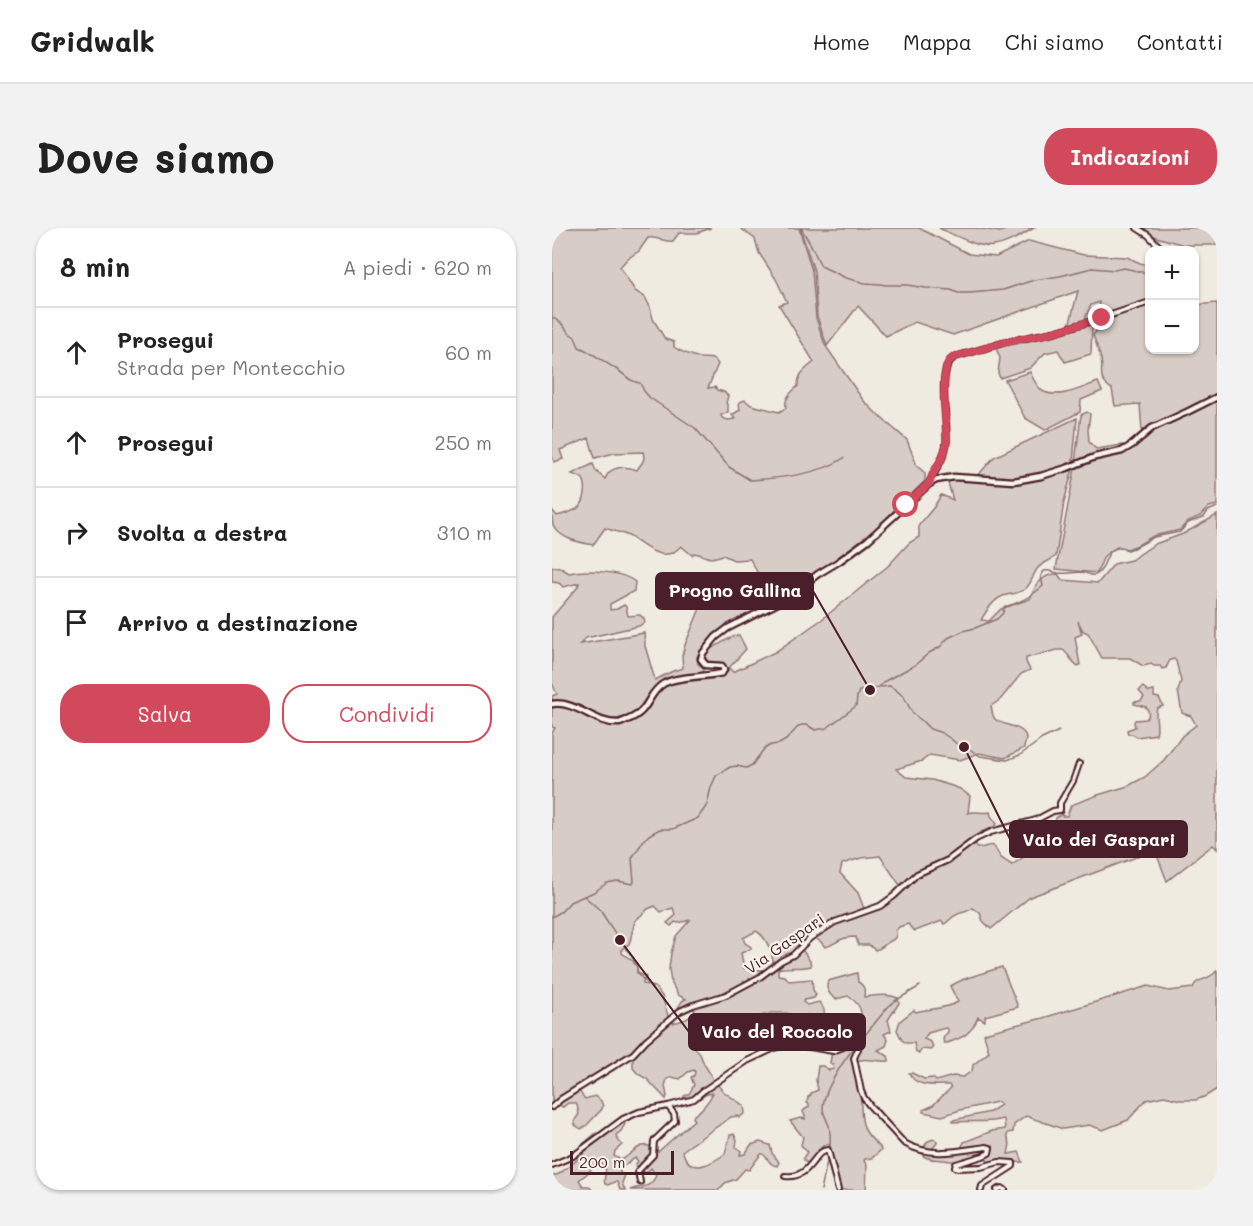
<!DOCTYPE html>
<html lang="it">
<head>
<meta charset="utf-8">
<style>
	body { margin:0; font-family:Mali,sans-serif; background:#f2f2f2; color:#222 }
	.controls { position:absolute; right:18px; top:18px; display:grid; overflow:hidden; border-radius:12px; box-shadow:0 2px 4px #0004 }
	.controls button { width:54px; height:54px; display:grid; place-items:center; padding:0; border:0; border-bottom:2px solid #e0e0e0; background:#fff; color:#222; font:30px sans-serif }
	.scale { position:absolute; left:18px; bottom:15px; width:104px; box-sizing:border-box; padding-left:6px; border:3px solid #4a1f2b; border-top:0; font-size:16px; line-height:21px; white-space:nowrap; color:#4a1f2b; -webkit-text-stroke:4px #f7f3e8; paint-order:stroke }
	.stop { position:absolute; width:18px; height:18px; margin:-14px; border:4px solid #d1495b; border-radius:50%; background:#fff }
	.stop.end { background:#d1495b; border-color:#fff; box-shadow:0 2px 6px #0008 }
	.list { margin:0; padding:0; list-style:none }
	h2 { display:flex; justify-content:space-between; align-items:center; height:78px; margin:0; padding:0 24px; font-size:26px }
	h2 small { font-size:20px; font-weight:400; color:#767676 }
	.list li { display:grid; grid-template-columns:39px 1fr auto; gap:18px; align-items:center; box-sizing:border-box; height:90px; padding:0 24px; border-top:2px solid #e0e0e0 }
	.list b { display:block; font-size:22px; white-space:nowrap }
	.list p { margin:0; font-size:20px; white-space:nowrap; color:#767676 }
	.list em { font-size:20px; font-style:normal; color:#767676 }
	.actions { display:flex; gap:12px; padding:18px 24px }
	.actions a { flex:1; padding:14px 0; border:2px solid #d1495b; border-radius:24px; text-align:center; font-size:21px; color:#d1495b }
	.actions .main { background:#d1495b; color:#fff }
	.icon { flex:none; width:33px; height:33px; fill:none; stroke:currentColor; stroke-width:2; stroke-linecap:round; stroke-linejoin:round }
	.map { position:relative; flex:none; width:665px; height:962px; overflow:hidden; border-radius:24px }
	header { display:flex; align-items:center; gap:36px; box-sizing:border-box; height:84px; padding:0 30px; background:#fff; border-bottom:2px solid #e0e0e0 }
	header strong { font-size:28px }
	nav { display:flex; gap:33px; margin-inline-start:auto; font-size:21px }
	.intro { display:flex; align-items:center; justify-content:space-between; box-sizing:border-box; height:144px; padding:0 36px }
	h1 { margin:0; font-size:42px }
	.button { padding:15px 27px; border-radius:24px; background:#d1495b; color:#fff; font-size:21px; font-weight:700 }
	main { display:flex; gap:36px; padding:0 36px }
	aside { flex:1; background:#fff; border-radius:24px; box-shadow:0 2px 4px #0004 }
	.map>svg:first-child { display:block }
</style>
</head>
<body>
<header>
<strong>Gridwalk</strong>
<nav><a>Home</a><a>Mappa</a><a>Chi siamo</a><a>Contatti</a></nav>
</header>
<div class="intro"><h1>Dove siamo</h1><a class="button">Indicazioni</a></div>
<main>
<aside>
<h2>8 min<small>A piedi · 620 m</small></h2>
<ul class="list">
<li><svg class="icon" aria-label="ahead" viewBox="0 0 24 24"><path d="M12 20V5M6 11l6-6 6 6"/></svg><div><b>Prosegui</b><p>Strada per Montecchio</p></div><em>60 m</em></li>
<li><svg class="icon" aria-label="ahead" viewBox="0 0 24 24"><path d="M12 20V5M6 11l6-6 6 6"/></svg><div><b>Prosegui</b></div><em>250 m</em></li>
<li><svg class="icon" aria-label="right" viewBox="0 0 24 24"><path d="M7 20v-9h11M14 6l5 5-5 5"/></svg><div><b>Svolta a destra</b></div><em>310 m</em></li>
<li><svg class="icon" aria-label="arrive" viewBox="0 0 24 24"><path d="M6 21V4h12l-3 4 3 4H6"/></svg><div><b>Arrivo a destinazione</b></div></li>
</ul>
<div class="actions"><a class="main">Salva</a><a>Condividi</a></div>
</aside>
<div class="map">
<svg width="665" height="962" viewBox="0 0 665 962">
	<rect width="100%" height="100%" fill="#f0ebe0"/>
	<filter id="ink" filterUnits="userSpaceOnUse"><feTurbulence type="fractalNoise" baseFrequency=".0167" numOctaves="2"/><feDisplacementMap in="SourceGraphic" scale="12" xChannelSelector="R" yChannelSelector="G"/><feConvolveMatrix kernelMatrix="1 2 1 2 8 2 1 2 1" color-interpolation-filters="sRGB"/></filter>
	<g filter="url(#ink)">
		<!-- green -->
		<g fill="#d8cdc6" stroke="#917678" stroke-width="1.5" fill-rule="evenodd">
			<path d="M0 0H159L145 5H127L121 13C113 15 105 8 96 10L87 23 75 31 68 39 83 63 93 69 98 79 101 91 113 111 122 114V119C127 123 143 129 149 130 157 131 162 129 166 136L156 160 163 159 165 162 172 164 176 168 174 175 176 178V184L169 187 170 190 176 192 183 191 180 187 188 182 187 175 188 174 193 172 199 177 227 184 234 180C232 169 240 164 246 158 246 145 254 141 262 134L227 77 235 74 224 51 207 25 203 11 188 0H247L260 43 264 90 273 117 311 172 326 187 355 212 365 238 373 245V253L322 302 284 331 237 364 168 402 160 409 149 422 145 429 146 436 152 440 151 446C137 447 117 447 106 456 91 467 92 484 70 490 46 497 25 470 0 472V468L5 466 0 455V389L25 360 27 355 11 359 7 355 0 354V339L9 340 17 345C34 341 70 343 83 354L82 363 58 376V382L65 381 72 377 74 379 76 388 88 387 92 391 93 394 87 398 34 410 28 416 92 405 93 418 103 452 121 443 131 440 130 428 133 417 149 378 158 364 167 360 190 367H195L221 358 219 352 211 355 198 331 182 332 171 327C152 333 158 328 142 325L140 327 129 318C127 320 125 322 122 324 107 332 91 317 80 310 73 305 61 303 53 300L41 317C27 314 9 312 1 297 0 293 0 286 0 282L5 288C12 286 23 284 28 278 33 273 36 256 30 250 27 248 23 247 20 246L41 236 44 243 53 251C58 237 74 238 85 242 89 235 94 233 91 224L62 225 43 230 37 210 8 222 11 231 2 234 0 228Z"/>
			<polygon points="248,0 367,0 417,26 444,29 477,13 532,27 575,29 588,35 597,37 597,73 547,89 548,80 547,74 539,77 532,93 517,98 526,63 401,107 363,94 334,108 306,78 275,118 265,88 262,43"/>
			<path d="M387 0H423L448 4 459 0H482C470 7 456 16 442 18 428 21 400 6 387 0Z"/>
			<polygon points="590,0 665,0 665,16 662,17 632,17 604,9"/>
			<path d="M665 75V166L611 192 590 204 588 176 563 178 560 161C544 151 552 144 549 131 547 123 544 115 541 107L556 90 597 76 598 122H642L643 77Z"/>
			<polygon points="540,96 539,126 513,134 506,122 493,125 478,140 448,150 446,145 448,130 444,120"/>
			<path d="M478 144C481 151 485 160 492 164 509 171 531 159 546 154L550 163 529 172 528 184 493 202 473 190 453 152Z"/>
			<polygon points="665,171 665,277 657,279 648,288 635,294 628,302 601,308 586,317 575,321 566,318 552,328 545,345 504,341 523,240 546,231 568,227 576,222 599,203 634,188"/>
			<polygon points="535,184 538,186 536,202 537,214 544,221 571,217 570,222 546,226 523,235 529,187"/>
			<path d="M525 190 520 244 512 274 504 328C498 333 490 335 485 341 480 348 480 356 473 361 465 367 455 365 447 370 440 374 433 385 429 392L437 393 449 381 478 371C483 357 490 346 506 346L510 352 546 355 562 336 579 332 603 316 631 306 665 287V621L661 617 615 653 603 622 478 669 439 701 431 693 428 685 421 680C416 684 410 684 404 687 399 689 397 694 392 696L390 693 363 703 360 701 356 696 347 699 344 702C345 711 342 711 335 715 331 718 329 721 323 722L317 717H306L304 709C297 709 291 710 286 713 281 716 279 718 273 719L269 714 260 708 249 720 258 733 259 738C248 741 237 738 226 741V747L233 748 237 753 260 751 261 762 264 767 262 770 252 772 251 774 255 777 267 774C271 778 274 784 271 789L270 790 255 787 246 790 241 787 234 785H219L195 792H181L144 812 140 816 148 826 152 836 159 847 160 851 172 864 192 878 193 885 187 890 185 888 179 889 130 923C132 925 132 929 134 931 143 946 163 933 173 926L178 907 182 906 185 912 184 919 189 923 188 927 193 926 199 917 208 914 218 917 220 925 227 934 225 938C217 937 217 931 211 926H209L197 942 193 941 184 951 173 955 167 962H78C90 957 98 962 104 947L99 940 96 944 93 945 90 942 91 937 89 936 85 939 83 937 86 933 83 930 68 941V945L71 947 72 950 70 955 73 962H68L65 954H62L56 957 53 956C50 948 59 940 48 935L41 938 37 944 27 952 31 958H37L40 962H0V948L7 946 30 928C33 924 32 921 30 917L44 905H51C56 899 62 897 66 892H71L73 896 69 903 64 907 65 911 70 917 63 923 62 928 69 932C80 927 85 915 98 918L100 923H107L142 892 141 890 142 887C149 883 157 873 161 865L155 866 138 876 132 873 131 870 132 868 137 866 142 857 139 849 142 848 143 844 142 842 136 844 128 851 120 849 115 851 113 858 115 868 114 871 95 851 86 846 81 840V830L78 827 26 862 33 871 43 868 49 873 51 878 50 881 33 899 29 901 23 897V892L27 886 25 877 23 875H16L11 879 5 876H0V505L3 500 0 499V478C22 476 39 497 61 498 80 498 92 486 102 471 105 466 108 461 114 458 130 451 152 454 169 449L171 447 169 436 154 434 151 430 157 421C168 418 175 409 187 407L194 421 177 440 181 444 223 424 269 392 336 338 357 315 367 309V297L382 279 389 267 401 272 396 255 399 249H422L429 244 442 229ZM526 393 531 403 536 405 550 430H578L591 438 599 436 602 438H608L610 441 614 440 618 432 622 431 624 433 629 453 626 463 630 485 639 488 644 497 630 508 612 532 593 549 576 558 546 567 519 577 515 588H510V586L504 590C501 613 477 625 460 637L449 630 442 618C436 616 431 621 425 620L422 610C428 601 438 603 445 596L439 588 438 584C430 586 422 582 416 585L418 568 408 561 400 558 380 552 354 549 344 541 370 533 378 527 408 532 427 525 453 530 472 520C472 517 474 514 474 510 473 498 452 498 444 492 440 489 440 482 439 478L448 472 469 446 478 442 474 434V430L505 422H511C517 427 520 434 526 438L528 437 523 409 530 406ZM328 628 350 660 324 681 313 683 306 665 288 645 290 636 309 630ZM103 678 109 684 121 680 124 687 115 695 119 698 123 694 126 695 138 692 124 708 119 725 117 741 119 754 126 767 134 771 130 773 126 780 129 782 140 780 143 782C140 791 129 793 121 795L116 788 110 768 103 759 91 756V754L94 749 93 748 85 745V739L81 733 70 725V721L77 716 78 713 83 693 96 681ZM204 703C216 709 221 728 222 741L206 742 192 740 189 725 199 721V719L193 715 191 710Z"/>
			<path d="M591 459 597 464 602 463V469L607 470 611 478 605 480C602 489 607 497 604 506L585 509 580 506H576L575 502 583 499 582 494 583 492 594 491C598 488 597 483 594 479L582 476V474L589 473 592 469 587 463Z"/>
			<path d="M450 739 466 779 433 788V793L426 789C420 805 411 810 395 815H392C390 810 392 808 396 804V801L393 800 376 805 372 811 379 814 381 819 379 822 370 821 367 825 364 824 362 815H354L350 812 345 802 348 793 362 782 364 784C378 780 392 782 406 774L398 758 412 751Z"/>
			<path d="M665 742V861L654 868 644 872H629L612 868 594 872 576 892 551 902 537 897 511 901 474 888 462 897 461 904 456 905 455 908 458 916 456 926 467 924 471 934C461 935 458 932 447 935L445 937C437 940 438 931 431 929 421 931 411 934 401 933 397 933 394 932 391 932 383 931 378 932 371 928V920L376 913 382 911 384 912 385 915 379 922 381 926 404 923 409 920 412 914 440 903 453 901 452 892 451 891C434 896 418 892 401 894V892L438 884 449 877 448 875 445 874 408 882 390 888 371 884V882L380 878 399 860 397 857C383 857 364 860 357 845H360L372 851 381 850 384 853 401 848 411 849 420 843 421 837 437 824 432 806 436 804 491 790 596 758 617 763 641 760C644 749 659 753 665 742Z"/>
			<path d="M305 745 306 754C313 758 313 762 312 769 323 768 335 765 346 770L347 775 336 792 339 803 332 806 336 812 334 818 326 822 336 828 337 831V833C325 835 313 827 301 835 304 844 307 853 308 863 310 876 307 893 315 905 318 910 324 915 328 919L329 922 320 930 313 931 312 933 315 938 314 962H288L282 942 283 937 279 927 277 916C269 917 269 920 266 926 264 929 260 933 257 935L253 934 251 930 255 924 249 917 251 909 238 893 249 890 253 891V888L251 884 252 882 257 879V876L255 875 256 869 259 867V865L266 862 264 852 266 838H271L277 842 282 841 281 837 278 835 280 824 279 822C290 802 329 790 296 768L284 771C277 767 273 760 276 753Z"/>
		</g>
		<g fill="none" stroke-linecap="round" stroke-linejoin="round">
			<!-- stream -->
			<g stroke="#8b6f72" stroke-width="1.5">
				<polyline points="249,0 259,17 269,38 294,50 313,55 328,56 334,57 355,57 374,60 399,62 406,65 418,65 451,62 482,52 508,48 540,40 562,42 572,40 598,46"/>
				<path d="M0 89 9 95 17 105 23 109 27 119C38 123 52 134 64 141 73 146 77 154 88 155L92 163 98 170 143 200 177 239 198 252C227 250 267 247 292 230"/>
				<polyline points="329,459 338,458 344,462 352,469 361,486 369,492 378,501 390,505 399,511 406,517 416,520 428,528 455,532 468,527 490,511 507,503"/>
				<polyline points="32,668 48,682 64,707 81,730 85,739 86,745 88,748 100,760"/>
				<path d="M0 689 10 683 18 674 42 664 55 655 66 653 80 656 82 654 80 630 92 612 97 607 108 601H121L146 590 155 577 159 559 164 548 167 546 178 539 185 538 194 540 200 537 212 521 219 517 227 516 234 512 245 500 249 497H255L263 502 275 500 304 478 305 469 307 463 327 459 333 453 363 437 377 425 388 419 396 410 411 403 423 400 445 391 451 385 452 379C468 375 478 369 491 358L489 348 492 343C499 342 500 344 506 345 514 346 522 344 530 344 535 345 538 348 543 347 554 344 552 320 567 320 570 320 573 321 576 322L584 319 602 309 628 304 636 295 652 289 656 283 665 279"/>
				<polyline points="308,813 336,779 343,773 368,758"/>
				<path d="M278 921C278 913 279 906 277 898 275 891 271 887 271 880 271 862 295 827 307 814"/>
				<polyline points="269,962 276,929"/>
			</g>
			<!-- minor casing -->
			<g stroke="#4a1f2b" stroke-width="8">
				<g id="minor">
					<polyline points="585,0 596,7 611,22"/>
					<path d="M377 256C382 243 392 232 394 218 398 197 382 140 403 129L454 114 502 104 550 90 598 74"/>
					<polyline points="0,879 9,871 81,826 94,812 128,783 141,777 174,767 208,749 229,733 241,727 258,710 283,694 328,678 342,668 365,646 396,632 424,611 439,604 484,592 501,583 508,582 508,575 521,553 527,536"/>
					<path d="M0 937 21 928 71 891 87 884 116 878 142 871 151 863 195 833 225 819 241 816 281 823 303 814 307 816 306 821 302 830 309 863 312 870 318 878 352 915C378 930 406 923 434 919L438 920 437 925 431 928 404 936 403 939 406 940 429 939 447 934 461 935V938L430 958 429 962"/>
					<path d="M233 948C260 951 261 922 276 922L286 962"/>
					<polyline points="88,954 86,943 101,927 102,913 123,893 122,886 116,878"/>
					<polyline points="445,962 450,960 453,962"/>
				</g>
			</g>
			<!-- tertiary casing -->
			<g stroke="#4a1f2b" stroke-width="9">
				<path id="tertiary" d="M0 476C24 472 44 497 67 495 68 495 74 492 75 492 99 483 94 467 111 456 124 448 154 449 170 445L172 442 170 438 154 437 149 431 151 425 164 409 176 400 232 372 266 346 286 334 316 312 377 256 384 252 402 249 462 253 489 248 515 240 543 229 570 223 580 217 600 200 635 184 665 169"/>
			</g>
			<!-- minor -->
			<use href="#minor" stroke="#f7f3e8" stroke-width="4"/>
			<!-- tertiary -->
			<use href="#tertiary" stroke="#f7f3e8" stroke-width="4.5"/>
		</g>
	</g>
	<g fill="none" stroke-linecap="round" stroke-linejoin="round" filter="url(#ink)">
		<!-- route -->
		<path stroke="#d1495b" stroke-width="8" d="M354 277C359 272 375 258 378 254 379 251 380 248 381 245 388 234 392 228 395 214 394 197 388 149 396 135 398 131 399 131 403 129L454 114 502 104 550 90"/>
	</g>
	<g text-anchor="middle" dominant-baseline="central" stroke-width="4.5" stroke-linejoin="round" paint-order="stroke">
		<!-- street labels -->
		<g font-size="16" fill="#4a1f2b" stroke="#f7f3e8">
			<text transform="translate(232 715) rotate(-35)">Via Gaspari</text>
		</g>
	</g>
	<!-- callouts -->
	<path fill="none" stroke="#4a1f2b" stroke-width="2" d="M318 462L261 363M412 519L458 611M68 712L137 804"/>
	<g fill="#4a1f2b" stroke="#f7f3e8" stroke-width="2">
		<circle cx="318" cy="462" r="6"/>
		<circle cx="412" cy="519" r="6"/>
		<circle cx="68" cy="712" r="6"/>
	</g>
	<g fill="#4a1f2b" stroke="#4a1f2b" stroke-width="2">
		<rect x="104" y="345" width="157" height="36" rx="6"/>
		<rect x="458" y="593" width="177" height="36" rx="6"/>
		<rect x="137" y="786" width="176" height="36" rx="6"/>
	</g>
	<g font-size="18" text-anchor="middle" font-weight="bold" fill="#fff">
		<text x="183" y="369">Progno Gallina</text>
		<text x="547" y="618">Vaio dei Gaspari</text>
		<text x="225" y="810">Vaio del Roccolo</text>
	</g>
</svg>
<div class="controls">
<button>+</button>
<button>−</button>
</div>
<div class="scale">200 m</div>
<div class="stop" style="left:354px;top:277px"></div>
<div class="stop end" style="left:550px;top:90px"></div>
</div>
</main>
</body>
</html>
